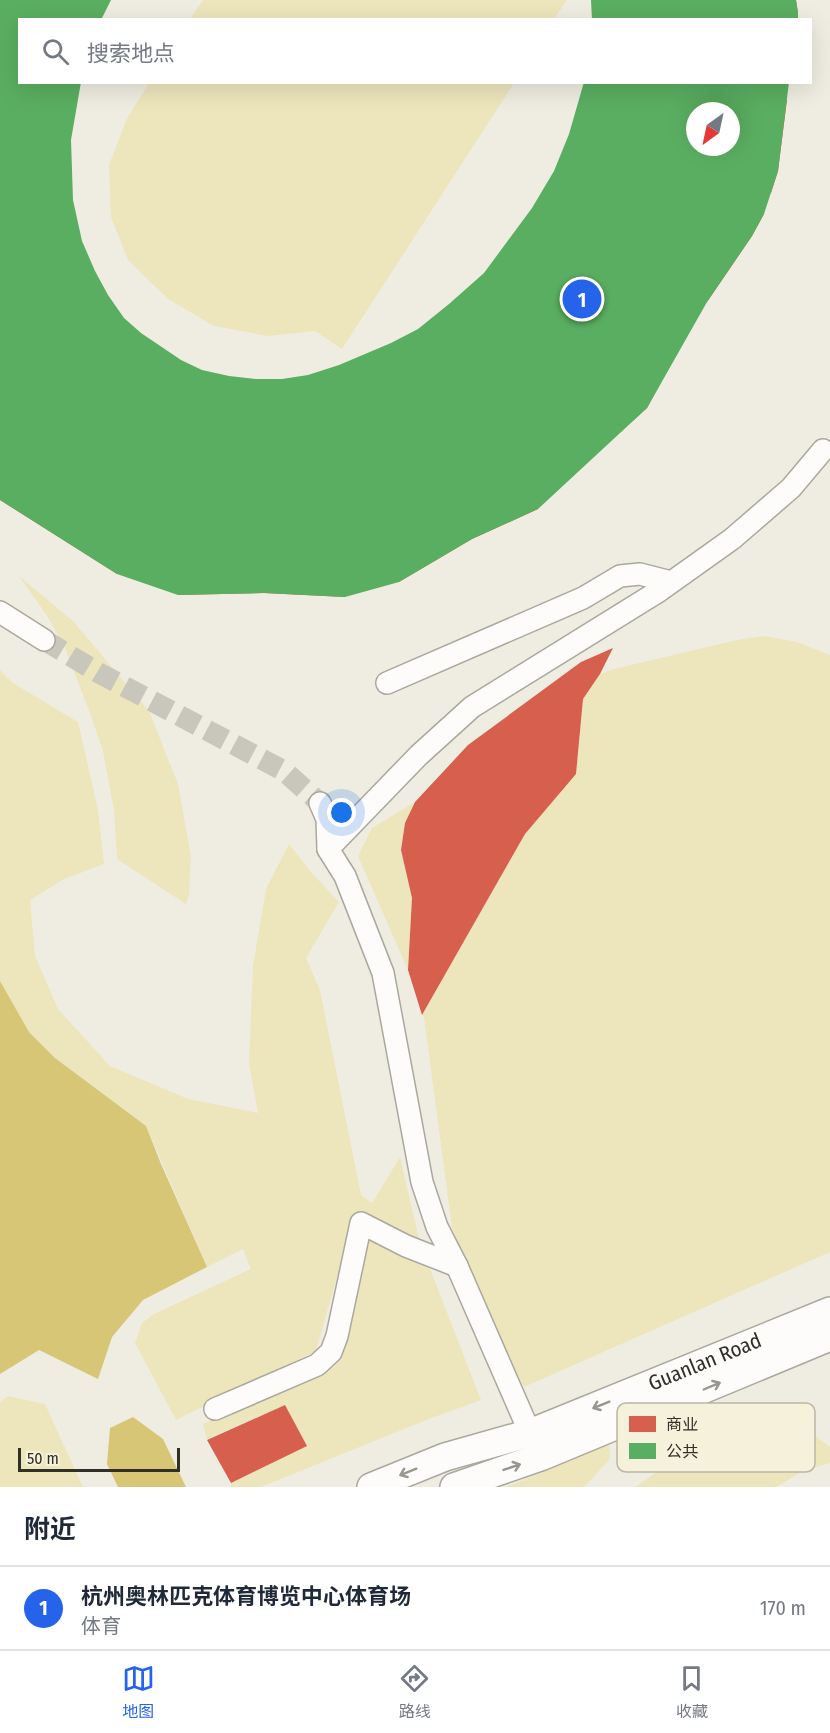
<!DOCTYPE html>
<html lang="zh">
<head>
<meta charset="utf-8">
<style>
	body { margin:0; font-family:"Fira Sans Condensed","Noto Sans SC",sans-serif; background:#f2f2f3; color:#1f2937 }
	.compass { position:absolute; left:686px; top:102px; width:54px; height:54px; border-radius:50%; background:#fff; box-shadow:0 6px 24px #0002; rotate:213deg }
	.scale { position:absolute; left:18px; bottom:15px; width:162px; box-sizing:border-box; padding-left:6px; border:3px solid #312f27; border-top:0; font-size:16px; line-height:21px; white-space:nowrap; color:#312f27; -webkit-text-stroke:4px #f5f1db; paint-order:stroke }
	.you { position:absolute; left:342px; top:813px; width:21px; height:21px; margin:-15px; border:4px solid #fff; border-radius:50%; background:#1a73e8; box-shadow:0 0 0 9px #1a73e833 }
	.badge { display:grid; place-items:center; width:39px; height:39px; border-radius:50%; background:#2563eb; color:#fff; font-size:20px; font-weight:700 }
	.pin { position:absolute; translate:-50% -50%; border:3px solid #fff; box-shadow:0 2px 6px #0006 }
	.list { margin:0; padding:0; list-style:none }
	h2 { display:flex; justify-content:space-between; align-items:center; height:78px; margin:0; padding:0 24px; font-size:26px }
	h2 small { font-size:20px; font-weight:400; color:#747a83 }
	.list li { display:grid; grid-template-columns:39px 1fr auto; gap:18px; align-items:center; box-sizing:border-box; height:84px; padding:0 24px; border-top:2px solid #e0e1e3 }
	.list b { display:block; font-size:22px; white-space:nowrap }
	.list p { margin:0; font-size:20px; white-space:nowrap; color:#747a83 }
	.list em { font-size:20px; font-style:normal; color:#747a83 }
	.icon { flex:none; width:33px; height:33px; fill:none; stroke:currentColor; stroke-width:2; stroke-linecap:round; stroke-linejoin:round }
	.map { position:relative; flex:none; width:830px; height:1487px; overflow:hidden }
	.search { position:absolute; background:#fff; box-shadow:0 6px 24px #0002; left:18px; right:18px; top:18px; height:66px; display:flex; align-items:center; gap:15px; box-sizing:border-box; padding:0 21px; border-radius:0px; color:#747a83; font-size:22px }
	.sheet { height:162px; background:#fff }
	nav { display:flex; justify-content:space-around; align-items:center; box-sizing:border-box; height:84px; border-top:2px solid #e0e1e3; background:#fff; font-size:16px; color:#747a83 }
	nav a { display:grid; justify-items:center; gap:3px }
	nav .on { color:#2563eb }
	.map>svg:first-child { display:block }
</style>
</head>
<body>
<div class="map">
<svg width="830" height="1487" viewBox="0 0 830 1487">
	<rect width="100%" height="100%" fill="#efede1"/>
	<!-- green -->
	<g fill="#ede5bc">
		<polygon points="203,0 567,0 554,19 190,19"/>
		<polygon points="150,82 514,82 514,83 342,349 315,331 268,336 214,326 168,299 128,260 111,217 109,165 127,118"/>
		<polygon points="19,576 73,621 149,711 178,784 191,857 189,894 186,904 117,859 114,811 103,751 90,713 65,648 48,617"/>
		<polygon points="764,636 797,642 830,655 830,1252 524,1387 508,1356 452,1228 424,1017 422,1015 525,834 576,774 583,699 600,674 614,669 737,640"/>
		<polygon points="0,670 13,683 78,722 98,810 104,864 64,879 30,900 35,956 58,1009 110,1066 188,1099 258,1113 249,1063 253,966 266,889 289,844 310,871 339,902 306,958 320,990 361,1195 372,1203 400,1157 420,1243 481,1400 426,1420 261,1487 231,1487 231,1483 306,1446 285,1405 207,1439 203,1424 320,1370 344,1252 316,1351 176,1420 135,1343 142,1323 154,1314 251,1269 243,1249 207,1267 146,1126 55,1058 29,1032 0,981"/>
		<polygon points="415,802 405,823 401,850 412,898 408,970 358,856 372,828"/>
		<polygon points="8,1396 45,1404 83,1487 0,1487 0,1402"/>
		<path d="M787 1414C803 1423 815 1437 830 1447V1463L803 1471 776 1487H635L671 1462Z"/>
		<polygon points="609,1444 610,1459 584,1487 506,1487"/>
	</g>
	<!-- water -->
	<g fill="#d6c676">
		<polygon points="0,961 0,981 29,1032 55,1058 146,1126 161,1164 207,1267 143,1300 112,1337 98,1379 39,1350 0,1374"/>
		<polygon points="133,1417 163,1439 186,1487 118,1487 107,1464 110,1428"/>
	</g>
	<!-- shops -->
	<g fill="#d6604d">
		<polygon points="0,0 67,0 98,20 20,20 20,31 0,31"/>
		<polygon points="600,0 796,0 798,13 798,20 604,20 592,12"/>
		<polygon points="0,50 20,59 20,82 51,82 77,107 24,99 0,101"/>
		<polygon points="634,82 731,82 731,84 691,90 651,90"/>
		<polygon points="623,96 652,107 695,113 695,147 731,147 731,111 707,110 733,104 787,100 778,171 771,193 731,206 684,191 639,166 615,142 579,99"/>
		<polygon points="0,123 6,125 55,151 0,162"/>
		<polygon points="0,177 22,184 73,200 28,218 0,227"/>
		<polygon points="553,185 583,188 615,202 684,222 764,214 752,236 707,302 666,287 624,263 579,227"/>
		<polygon points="523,237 572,250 623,274 660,315 672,362 647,408 617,359 541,273"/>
		<polygon points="14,240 75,244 41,262 18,277 0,294 0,242"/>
		<polygon points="47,275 90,278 70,306 51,318 29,328 0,334 0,304 22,286"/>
		<polygon points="477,281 523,290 557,310 620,377 613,385 534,349 499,316"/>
		<polygon points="107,310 82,343 51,378 8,414 0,418 0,339 57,329"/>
		<polygon points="447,315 469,330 504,348 586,377 647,408 587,462 543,440 513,416 462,361"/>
		<polygon points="133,339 117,362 102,392 90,440 54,530 65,509 83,485 123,449 160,419 195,380 188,432 163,506 145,544 117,574 0,500 0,434 26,405 61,374 102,351"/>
		<polygon points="418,342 458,365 513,430 537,477 538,509 472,539 455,477 434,370"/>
		<polygon points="367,354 415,381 424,398 446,484 439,487 383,421"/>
		<polygon points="161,357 162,369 158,397 138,423 88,474 83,469 104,407 114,391 132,371"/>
		<polygon points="332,373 350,394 374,427 443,501 472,539 399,582 364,546 351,509 328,434"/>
		<polygon points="262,385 281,418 281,441 260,527 254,527 238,453 242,420"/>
		<polygon points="303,390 323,437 344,520 342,557 345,597 264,593 178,595 161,552 171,491 188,442 229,391 225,419 231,452 254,544 264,593 262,535 276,489 299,426"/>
		<polygon points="613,648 600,674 583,699 576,774 525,834 422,1015 408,970 412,898 401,850 405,823 415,802 468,745 581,662"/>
		<polygon points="285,1405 307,1446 231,1483 207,1440"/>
	</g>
	<!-- public -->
	<g fill="#5aae61" fill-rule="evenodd">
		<path d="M0 0H111L101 20H20V82H81L71 140 73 200 82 241 95 271 108 295 124 318 141 333 181 360 202 370 229 376 256 379H282L308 375 339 365 391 343 418 329 449 304 484 273 532 208 554 171 569 134 584 82H789L778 171 764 214 752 236 707 302 647 408 538 509 472 539 399 582 345 597 264 593 178 595 117 574 0 500ZM695 111H731V147H695Z"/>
		<polygon points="591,0 796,0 798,13 798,20 592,20"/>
	</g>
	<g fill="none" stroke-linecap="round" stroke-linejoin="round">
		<!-- minor-tunnel -->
		<polyline stroke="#c9c7bc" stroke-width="21" stroke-dasharray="21 10" stroke-linecap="butt" points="44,640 99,673 284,771 320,803"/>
		<!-- minor casing -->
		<g stroke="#aaa89e" stroke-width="24">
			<g id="minor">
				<polyline points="0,612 44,640"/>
				<polyline points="387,683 583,598 620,576 640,574 671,582"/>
				<polyline points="320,803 327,819 328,849 345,876 383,973 422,1182 437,1227 457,1266 530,1433"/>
				<polyline points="328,849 419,755 472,707 659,591 732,539 791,488 823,450"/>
				<polyline points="215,1409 317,1365 331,1352 337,1336 361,1223 406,1246 457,1266"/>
			</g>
		</g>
		<!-- major casing -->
		<g stroke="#aaa89e" stroke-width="30">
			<g id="major">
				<path id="s1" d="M371 1487 445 1457 530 1433 830 1311"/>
				<polyline points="454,1487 543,1456 830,1337"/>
			</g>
		</g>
		<!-- minor -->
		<use href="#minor" stroke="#fdfcfa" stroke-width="21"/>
		<!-- major -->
		<use href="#major" stroke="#fdfcfa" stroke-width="27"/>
	</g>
	<!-- one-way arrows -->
	<defs><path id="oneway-shaft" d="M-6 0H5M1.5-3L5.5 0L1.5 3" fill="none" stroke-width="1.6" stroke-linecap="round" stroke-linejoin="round" transform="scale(1.5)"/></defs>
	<g stroke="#979690">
		<use href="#oneway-shaft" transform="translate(712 1386) rotate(-23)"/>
		<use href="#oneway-shaft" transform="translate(601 1405) rotate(158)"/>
		<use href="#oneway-shaft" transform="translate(512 1467) rotate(-19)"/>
		<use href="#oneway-shaft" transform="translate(408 1472) rotate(158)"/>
	</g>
	<g text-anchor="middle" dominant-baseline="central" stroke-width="6" stroke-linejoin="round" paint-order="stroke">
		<!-- street labels -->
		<g font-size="21" fill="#312f27" stroke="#f5f1db">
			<text stroke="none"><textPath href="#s1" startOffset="357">Guanlan Road</textPath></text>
		</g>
	</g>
	<!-- legend -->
	<rect x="617" y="1403" width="198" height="69" rx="9" fill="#f5f1db" stroke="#bab7a5" stroke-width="1.5"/>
	<rect x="629" y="1416" width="27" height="16" fill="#d6604d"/>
	<rect x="629" y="1443" width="27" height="16" fill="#5aae61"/>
	<g font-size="16" fill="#312f27">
		<text x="666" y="1430">商业</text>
		<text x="666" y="1457">公共</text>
	</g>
</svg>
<svg class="compass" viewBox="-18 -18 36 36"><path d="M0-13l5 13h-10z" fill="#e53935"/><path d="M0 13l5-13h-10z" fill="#747a83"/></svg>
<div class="scale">50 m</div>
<div class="you"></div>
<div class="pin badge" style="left:582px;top:299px">1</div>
<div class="search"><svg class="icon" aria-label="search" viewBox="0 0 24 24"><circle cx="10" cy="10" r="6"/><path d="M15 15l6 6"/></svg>搜索地点</div>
</div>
<section class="sheet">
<h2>附近<small></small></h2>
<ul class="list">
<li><span class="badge">1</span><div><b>杭州奥林匹克体育博览中心体育场</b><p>体育</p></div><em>170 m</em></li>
</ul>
</section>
<nav>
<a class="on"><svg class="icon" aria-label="map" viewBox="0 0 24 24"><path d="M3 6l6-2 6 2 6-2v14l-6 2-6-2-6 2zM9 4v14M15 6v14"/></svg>地图</a>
<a><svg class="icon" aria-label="directions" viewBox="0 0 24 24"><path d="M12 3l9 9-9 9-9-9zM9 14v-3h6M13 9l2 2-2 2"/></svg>路线</a>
<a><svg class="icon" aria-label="saved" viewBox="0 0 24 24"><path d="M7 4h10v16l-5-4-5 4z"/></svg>收藏</a>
</nav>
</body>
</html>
